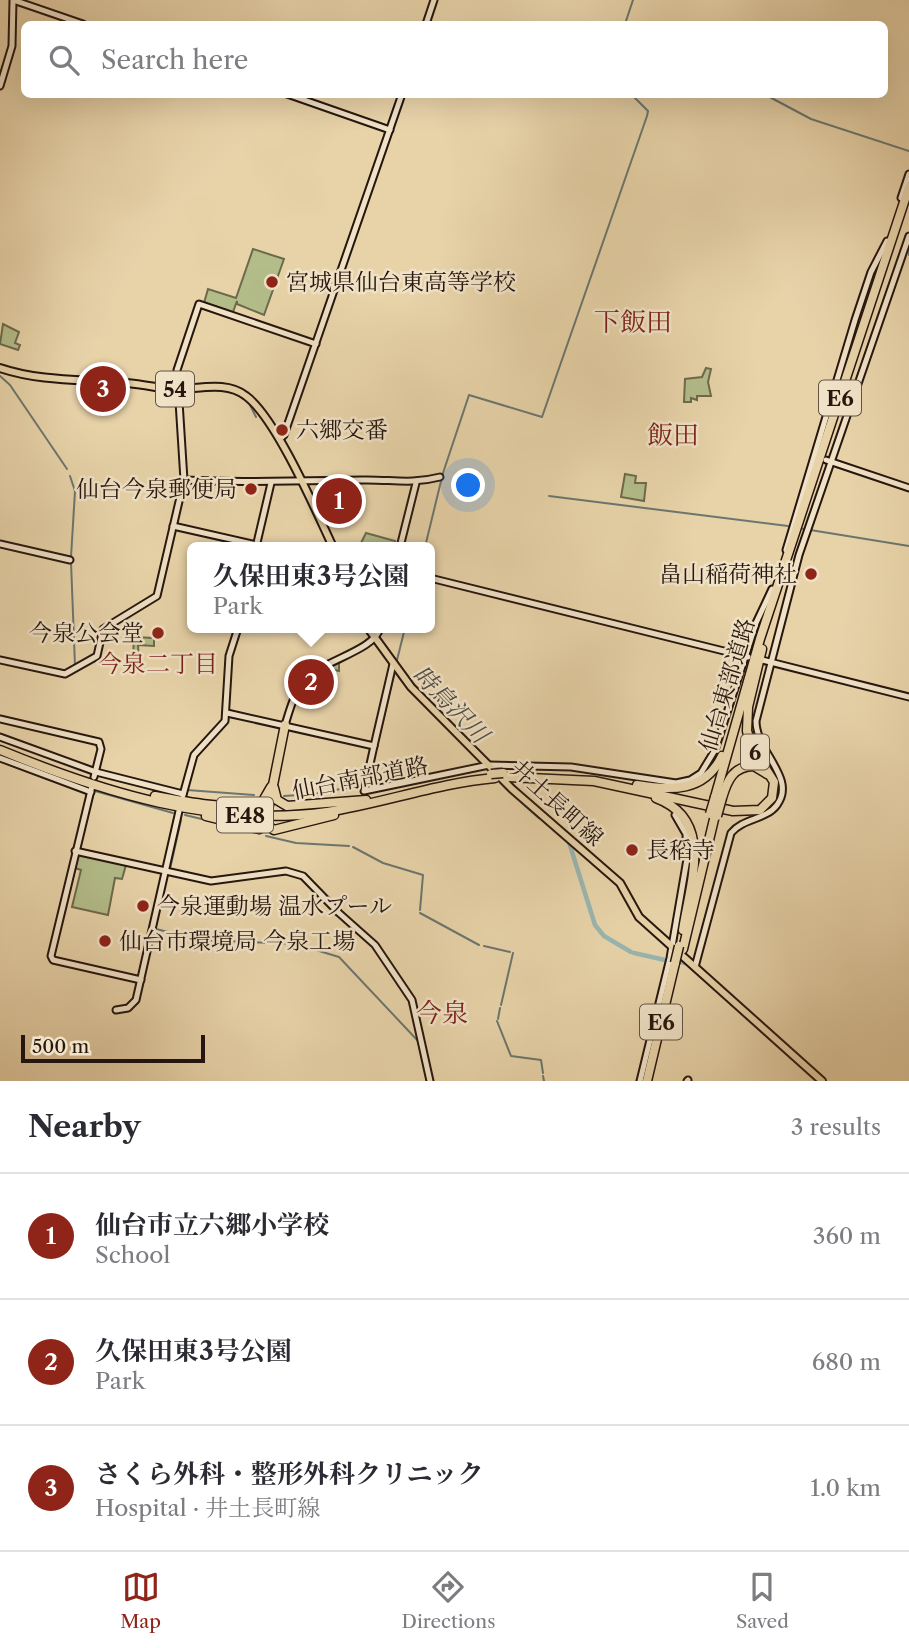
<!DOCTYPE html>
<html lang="en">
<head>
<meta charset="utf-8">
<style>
	body { margin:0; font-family:"Libre Caslon Text","Noto Serif JP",serif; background:#f2f2f3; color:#2b2b33 }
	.scale { position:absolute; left:21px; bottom:18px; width:184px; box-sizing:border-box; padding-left:7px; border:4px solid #27160e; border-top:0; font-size:19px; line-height:24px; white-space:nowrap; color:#27160e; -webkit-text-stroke:5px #f0e2c7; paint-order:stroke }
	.you { position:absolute; left:469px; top:486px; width:24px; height:24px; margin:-18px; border:5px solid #fff; border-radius:50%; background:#1a73e8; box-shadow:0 0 0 10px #1a73e833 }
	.badge { display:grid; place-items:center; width:46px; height:46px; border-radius:50%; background:#8f2418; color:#fff; font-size:23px; font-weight:700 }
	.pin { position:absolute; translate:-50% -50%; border:4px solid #fff; box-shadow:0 2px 7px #0006 }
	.popup { position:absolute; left:187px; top:542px; width:248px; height:91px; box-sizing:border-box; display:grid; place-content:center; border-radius:10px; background:#fff; filter:drop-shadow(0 2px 5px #0005); font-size:23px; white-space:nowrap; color:#7c7c81 }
	.popup b { font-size:26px; color:#2b2b33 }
	.popup::after { content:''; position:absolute; left:50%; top:100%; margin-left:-14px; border:14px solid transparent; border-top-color:#fff }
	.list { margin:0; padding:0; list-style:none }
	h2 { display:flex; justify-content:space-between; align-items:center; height:91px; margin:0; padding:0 28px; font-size:30px }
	h2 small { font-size:23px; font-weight:400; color:#7c7c81 }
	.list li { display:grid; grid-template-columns:46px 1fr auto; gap:21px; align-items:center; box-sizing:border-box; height:126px; padding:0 28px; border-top:2px solid #e1e1e2 }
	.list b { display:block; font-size:26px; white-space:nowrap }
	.list p { margin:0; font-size:23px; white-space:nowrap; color:#7c7c81 }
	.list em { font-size:23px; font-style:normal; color:#7c7c81 }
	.icon { flex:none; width:38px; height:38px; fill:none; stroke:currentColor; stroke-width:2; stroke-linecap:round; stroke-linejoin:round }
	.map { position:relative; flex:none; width:909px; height:1081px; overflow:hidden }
	.search { position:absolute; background:#fff; box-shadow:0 7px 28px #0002; left:21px; right:21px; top:21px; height:77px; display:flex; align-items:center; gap:18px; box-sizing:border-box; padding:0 24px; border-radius:10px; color:#7c7c81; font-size:26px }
	.sheet { height:469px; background:#fff }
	nav { display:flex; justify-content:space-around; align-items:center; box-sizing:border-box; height:98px; border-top:2px solid #e1e1e2; background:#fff; font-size:19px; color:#7c7c81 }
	nav a { display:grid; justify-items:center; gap:4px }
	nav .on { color:#8f2418 }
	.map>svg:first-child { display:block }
</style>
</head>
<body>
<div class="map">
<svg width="909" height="1081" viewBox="0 0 909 1081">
	<rect width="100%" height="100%" fill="#e8d3a9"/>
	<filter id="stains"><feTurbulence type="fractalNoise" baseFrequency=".00286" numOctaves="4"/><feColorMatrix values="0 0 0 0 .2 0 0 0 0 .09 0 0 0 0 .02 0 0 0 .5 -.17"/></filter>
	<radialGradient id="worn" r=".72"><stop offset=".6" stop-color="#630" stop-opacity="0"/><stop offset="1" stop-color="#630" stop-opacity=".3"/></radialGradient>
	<!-- green -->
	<g fill="#b3bd8a" stroke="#6d6a4c" stroke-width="2">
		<polygon points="253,249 284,259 264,315 237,304 237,301 233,312 204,303 208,289 236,298"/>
		<polygon points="3,324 19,332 15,343 20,345 18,350 0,344"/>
		<polygon points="706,368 711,369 708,382 711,396 697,396 697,400 691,398 691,402 684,402 685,379 702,377"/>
		<polygon points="625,474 636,476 635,483 646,483 644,501 621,497"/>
		<polygon points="358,493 358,506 333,509 326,495"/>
		<polygon points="366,533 395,541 394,547 359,547"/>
		<polygon points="134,637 154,638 154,646 138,645 139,664 125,664 125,657 133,656"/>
		<polygon points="339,662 339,671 330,669 329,675 323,674 321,680 316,679 308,701 298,699 314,675"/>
		<polygon points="78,854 126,865 122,879 115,878 108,915 72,907 81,870 75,868"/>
	</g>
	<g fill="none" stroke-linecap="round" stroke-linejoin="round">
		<!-- stream -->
		<g stroke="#6b766f" stroke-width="2">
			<polyline points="625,24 633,0"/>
			<polyline points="764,94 811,119 909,151"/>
			<polyline points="909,247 909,255"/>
			<polyline points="0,376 10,385 67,469"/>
			<polyline points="249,403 256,417"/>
			<polyline points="70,476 75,491 71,557"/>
			<polyline points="549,496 788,526"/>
			<polyline points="798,528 909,546"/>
			<polyline points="425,547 443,473 469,395 542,417 647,116 648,111 631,94"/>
			<polyline points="71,562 75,666"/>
			<polyline points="396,664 405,628"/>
			<polyline points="187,790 254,795"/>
			<polyline points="95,791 173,813"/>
			<polyline points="284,796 313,794 368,784 395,670"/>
			<polyline points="185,815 214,822"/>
			<polyline points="266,836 296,843 349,846"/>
			<polyline points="353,847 383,863 423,875 420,910"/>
			<polyline points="170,869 181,820"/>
			<polyline points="420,913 479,945"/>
			<polyline points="156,929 201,940 296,944 339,957 419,1042"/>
			<polyline points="484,946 510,952"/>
			<polyline points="501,1005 513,953"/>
			<polyline points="498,1019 500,1008"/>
			<polyline points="497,1021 511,1056 541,1060 543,1073"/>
			<polyline points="543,1076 544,1081"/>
		</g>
		<!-- river -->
		<g stroke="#99b6b0" stroke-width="4.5">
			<polyline points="395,670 403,681"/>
			<polyline points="526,805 539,817"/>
			<polyline points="568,839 595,925 604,936 631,952"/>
			<polyline points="634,953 665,960"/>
			<polyline points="675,961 685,963"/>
		</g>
		<!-- secondary casing -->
		<g stroke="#27160e" stroke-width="9">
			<g id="secondary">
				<polyline points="426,24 434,0"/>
				<polyline points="0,86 12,46 13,0 83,24"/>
				<polyline points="287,94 390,130"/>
				<polyline points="901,198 909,174"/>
				<polyline points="280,439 284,435 402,94"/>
				<polyline points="826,460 909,488"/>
				<path d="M184 480C243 483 301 481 361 480 391 479 409 485 440 477"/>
				<polyline points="173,526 257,545"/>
				<polyline points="0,544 70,560"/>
				<polyline points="256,547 271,483"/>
				<polyline points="400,547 416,483"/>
				<polyline points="786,550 855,320 871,272 887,241"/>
				<polyline points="430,578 748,657"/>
				<polyline points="0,660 65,674 97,656 103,629 157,596 184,480 177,370 199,304 316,344"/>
				<polyline points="762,660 909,697"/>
				<polyline points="227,713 374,746 393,664"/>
				<polyline points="0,719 99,742 101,749 94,777"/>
				<path d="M285 725C290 709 294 693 305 680 323 660 374 651 380 628"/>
				<polyline points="0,737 96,772 183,794"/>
				<polyline points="374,746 364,791 489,765 571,767 676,783 690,780 701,773 715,750 756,623 772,589"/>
				<polyline points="0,758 91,792"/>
				<polyline points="92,786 51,956 53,960 141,980"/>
				<polyline points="183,795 194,755 225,721 229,656 238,628"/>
				<polyline points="75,851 211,881 286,871 303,876 339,913 375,945 412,1000 430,1081"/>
				<path d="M695 967 731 833C743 818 766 820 777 805 797 778 756 752 756 721L799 555 909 236"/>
				<polyline points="116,1010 128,1008 136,1000 179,811"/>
				<polyline points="640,1081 670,958 687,859 686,834 675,815"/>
				<polyline points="687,1081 688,1080"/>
			</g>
		</g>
		<!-- primary casing -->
		<g stroke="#27160e" stroke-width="10">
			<g id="primary">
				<path d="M0 368C42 382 83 379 126 383 140 384 154 387 168 389 194 391 224 379 246 396 276 418 316 511 333 547"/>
				<polyline points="368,628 411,687 512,789 620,883 639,917 822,1081"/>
			</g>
		</g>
		<!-- highway casing -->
		<g stroke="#27160e" stroke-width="11">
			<g id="highway">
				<path d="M0 750C102 792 215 828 327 812 384 803 438 783 495 778"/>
				<polyline points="506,777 594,781 733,811 760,810 772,798 774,782 752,747 747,731 748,707 762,649"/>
				<path d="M637 785C671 791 705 792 722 756"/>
				<polyline points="274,788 277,800 287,806 366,800"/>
				<path d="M155 796C182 801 238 813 263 801L271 787"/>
				<polyline points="715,797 760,639 909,187"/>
				<path d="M656 798C715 820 690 883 683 930"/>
				<path d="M722 798C727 781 733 766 754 766L767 774"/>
				<polyline points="268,810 285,725"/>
				<polyline points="206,816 259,829 267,825 274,830 334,815"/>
				<polyline points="683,949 715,815"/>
				<polyline points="647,1081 675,963"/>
			</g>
		</g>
		<!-- secondary -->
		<use href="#secondary" stroke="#f0e2c7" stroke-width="5"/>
		<!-- primary -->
		<use href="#primary" stroke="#e8d3a9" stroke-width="6"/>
		<!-- highway -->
		<use href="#highway" stroke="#e8d3a9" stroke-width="8"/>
		<!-- highway-bridge casing -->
		<g stroke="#27160e" stroke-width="11" stroke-linecap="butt">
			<g id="highway-bridge">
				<polyline points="491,774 503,773"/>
				<polyline points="710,814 715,797"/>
				<polyline points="717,816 722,798"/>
				<polyline points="675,963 679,946"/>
			</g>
		</g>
		<!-- highway-bridge -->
		<use href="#highway-bridge" stroke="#e8d3a9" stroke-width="8"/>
	</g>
	<!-- markers -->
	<g fill="#8f2418" stroke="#f0e2c7" stroke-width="2.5">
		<circle cx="272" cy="282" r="7"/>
		<circle cx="282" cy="430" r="7"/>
		<circle cx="251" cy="489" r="7"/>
		<circle cx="811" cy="574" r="7"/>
		<circle cx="158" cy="633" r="7"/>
		<circle cx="632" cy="850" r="7"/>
		<circle cx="143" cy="906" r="7"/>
		<circle cx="105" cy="941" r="7"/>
	</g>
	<g text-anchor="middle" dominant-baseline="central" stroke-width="5" stroke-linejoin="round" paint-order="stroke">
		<!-- shield labels -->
		<g fill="#f0e2c7" stroke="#635346" stroke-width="2">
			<rect x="156" y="371.5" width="38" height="35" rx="5"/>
			<rect x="819" y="380.5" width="42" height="35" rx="5"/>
			<rect x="741" y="734.5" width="28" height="35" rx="5"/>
			<rect x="217" y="797.5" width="56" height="35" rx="5"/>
			<rect x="640" y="1004.5" width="42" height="35" rx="5"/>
		</g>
		<g font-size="21" font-weight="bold" fill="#27160e">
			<text x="175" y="389">54</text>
			<text x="840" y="398">E6</text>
			<text x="755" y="752">6</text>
			<text x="245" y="815">E48</text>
			<text x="661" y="1022">E6</text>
		</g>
		<!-- poi labels -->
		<g font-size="23" fill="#27160e" stroke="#f0e2c7" text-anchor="start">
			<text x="286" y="282">宮城県仙台東高等学校</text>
			<text x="296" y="430">六郷交番</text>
			<text x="237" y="489" text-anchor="end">仙台今泉郵便局</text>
			<text x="797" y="574" text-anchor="end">畠山稲荷神社</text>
			<text x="144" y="633" text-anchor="end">今泉公会堂</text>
			<text x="646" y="850">長稻寺</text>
			<text x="157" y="906">今泉運動場 温水プール</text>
			<text x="119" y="941">仙台市環境局 今泉工場</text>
		</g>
		<!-- street labels -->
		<g font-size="23" fill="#27160e" stroke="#f0e2c7">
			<text transform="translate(727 685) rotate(-73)">仙台東部道路</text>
			<text transform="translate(360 778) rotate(-11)">仙台南部道路</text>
			<text transform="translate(557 803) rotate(42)">井土長町線</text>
		</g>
		<!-- neighbourhood labels -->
		<g font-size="24" fill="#7a1f14" stroke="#f0e2c7">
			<text x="158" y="663">今泉二丁目</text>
		</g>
		<!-- water labels -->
		<g font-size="24" font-style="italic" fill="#4f4e47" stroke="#f0e2c7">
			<text transform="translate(451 704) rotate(46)">時鳥沢川</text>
		</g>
		<!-- quarter labels -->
		<g font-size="26" fill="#7a1f14" stroke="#f0e2c7">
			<text x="633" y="322">下飯田</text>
			<text x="673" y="435">飯田</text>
			<text x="442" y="1013">今泉</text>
		</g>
	</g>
	<rect width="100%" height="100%" filter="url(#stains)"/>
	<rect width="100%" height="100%" fill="url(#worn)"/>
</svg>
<div class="scale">500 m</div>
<div class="you"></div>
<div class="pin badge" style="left:339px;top:501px">1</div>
<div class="pin badge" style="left:311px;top:682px">2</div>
<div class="popup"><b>久保田東3号公園</b>Park</div>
<div class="pin badge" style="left:103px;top:389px">3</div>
<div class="search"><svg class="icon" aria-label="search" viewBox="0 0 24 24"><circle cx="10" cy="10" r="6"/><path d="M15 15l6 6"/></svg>Search here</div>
</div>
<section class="sheet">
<h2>Nearby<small>3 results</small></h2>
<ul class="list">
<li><span class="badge">1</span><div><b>仙台市立六郷小学校</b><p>School</p></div><em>360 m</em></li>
<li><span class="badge">2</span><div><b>久保田東3号公園</b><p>Park</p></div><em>680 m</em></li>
<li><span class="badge">3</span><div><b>さくら外科・整形外科クリニック</b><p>Hospital · 井土長町線</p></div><em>1.0 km</em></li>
</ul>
</section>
<nav>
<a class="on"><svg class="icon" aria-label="map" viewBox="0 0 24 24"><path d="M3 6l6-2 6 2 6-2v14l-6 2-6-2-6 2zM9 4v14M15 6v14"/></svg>Map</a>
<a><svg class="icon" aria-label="directions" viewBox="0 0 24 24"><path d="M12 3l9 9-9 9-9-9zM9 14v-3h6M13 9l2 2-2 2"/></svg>Directions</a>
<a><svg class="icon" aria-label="saved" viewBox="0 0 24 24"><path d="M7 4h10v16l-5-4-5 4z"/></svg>Saved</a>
</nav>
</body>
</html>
